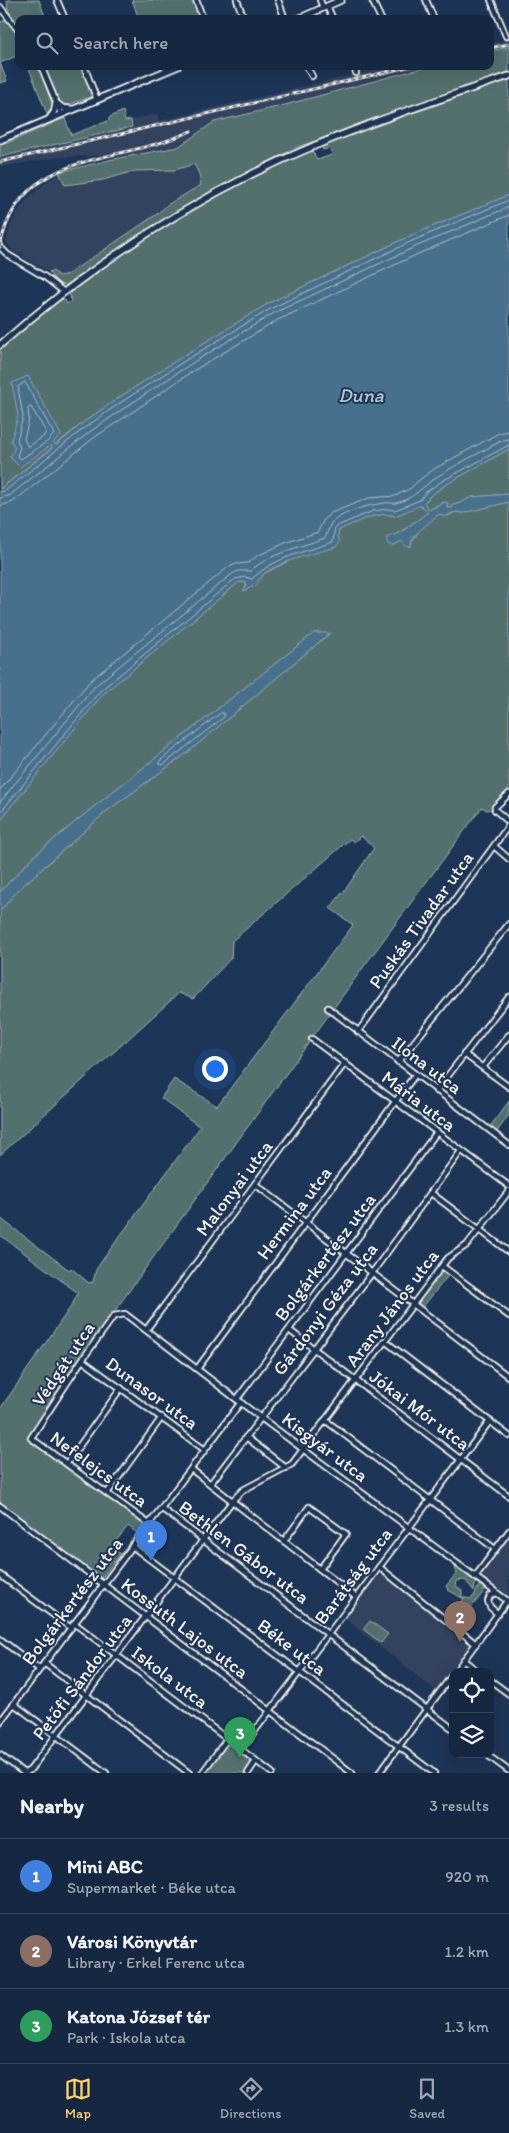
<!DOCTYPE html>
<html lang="en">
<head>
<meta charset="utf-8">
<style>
	body { margin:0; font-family:Itim,sans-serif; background:#1f3048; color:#f1f3f6 }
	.controls { position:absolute; right:15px; bottom:15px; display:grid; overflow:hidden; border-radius:10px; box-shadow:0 5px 20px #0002 }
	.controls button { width:45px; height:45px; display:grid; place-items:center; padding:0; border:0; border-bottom:1px solid #35445a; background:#162841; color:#f1f3f6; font:25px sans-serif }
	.you { position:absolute; left:214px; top:1068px; width:18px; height:18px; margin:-12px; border:4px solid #fff; border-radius:50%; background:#1a73e8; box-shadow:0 0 0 8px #1a73e833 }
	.badge { display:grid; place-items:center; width:32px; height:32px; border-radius:50%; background:#ffd166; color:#fff; font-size:16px; font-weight:700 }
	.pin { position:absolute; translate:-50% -41px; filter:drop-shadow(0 1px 2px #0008) }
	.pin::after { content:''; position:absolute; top:26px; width:18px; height:15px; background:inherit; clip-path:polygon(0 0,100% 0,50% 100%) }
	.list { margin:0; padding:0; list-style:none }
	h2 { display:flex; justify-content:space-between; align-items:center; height:65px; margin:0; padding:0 20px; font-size:21px }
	h2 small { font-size:16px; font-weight:400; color:#9ea6b1 }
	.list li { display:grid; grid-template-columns:32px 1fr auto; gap:15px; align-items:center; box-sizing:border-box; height:75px; padding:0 20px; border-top:1px solid #35445a }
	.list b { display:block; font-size:19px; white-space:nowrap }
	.list p { margin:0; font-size:16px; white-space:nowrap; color:#9ea6b1 }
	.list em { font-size:16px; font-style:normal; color:#9ea6b1 }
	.icon { flex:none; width:28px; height:28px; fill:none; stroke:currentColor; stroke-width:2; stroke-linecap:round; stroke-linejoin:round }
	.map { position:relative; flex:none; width:509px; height:1773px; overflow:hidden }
	.search { position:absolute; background:#162841; box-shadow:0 5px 20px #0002; left:15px; right:15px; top:15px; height:55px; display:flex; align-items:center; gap:12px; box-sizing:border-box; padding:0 18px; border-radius:10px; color:#9ea6b1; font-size:19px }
	.sheet { height:290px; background:#162841 }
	nav { display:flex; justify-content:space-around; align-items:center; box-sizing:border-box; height:70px; border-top:1px solid #35445a; background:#162841; font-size:14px; color:#9ea6b1 }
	nav a { display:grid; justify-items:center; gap:2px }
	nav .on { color:#ffd166 }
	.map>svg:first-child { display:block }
</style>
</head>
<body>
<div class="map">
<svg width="509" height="1773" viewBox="0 0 509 1773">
	<rect width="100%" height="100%" fill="#1d3557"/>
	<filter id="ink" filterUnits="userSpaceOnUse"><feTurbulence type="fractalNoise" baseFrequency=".02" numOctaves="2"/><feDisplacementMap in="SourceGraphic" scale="10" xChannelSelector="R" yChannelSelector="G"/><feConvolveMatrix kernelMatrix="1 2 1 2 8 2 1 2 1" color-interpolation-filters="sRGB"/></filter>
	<g filter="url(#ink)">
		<!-- built -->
		<g fill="#32425e">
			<polygon points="509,39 509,47 490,51 490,43"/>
			<polygon points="389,66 430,66 281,106 214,122 178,147 109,160 108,155 60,157 0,167 0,157 132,127 131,120 157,114 159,121"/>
			<polygon points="194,164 199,174 201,185 167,205 157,214 64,276 55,275 52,271 49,272 22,257 23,254 20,253 19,255 15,253 6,242 10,226 19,209 32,194 59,172 65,185 103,180 135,171 175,170"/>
			<polygon points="509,1537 509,1597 478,1577"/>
			<polygon points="384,1575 433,1612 438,1621 463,1640 462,1641 465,1643 466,1641 470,1644 436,1691 344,1618 375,1578"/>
		</g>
		<!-- green -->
		<g fill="#526f6e" stroke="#a3b0ab" fill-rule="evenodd">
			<polygon points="7,0 39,0 46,19 19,19 19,26 8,10"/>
			<polygon points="132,0 194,0 201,19 139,19"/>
			<polygon points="7,20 19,35 19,55 0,63 7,81 0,83 0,22"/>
			<polygon points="509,47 509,72 295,148 172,214 66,285 58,284 49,272 53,271 59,276 68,274 157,214 167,205 201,185 199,174 194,164 175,170 135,171 103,180 65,185 59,172 109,160 178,147 214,122 281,106 430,66 490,66 490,51"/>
			<polygon points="28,66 38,66 53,107 47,114"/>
			<polygon points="44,66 82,66 93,96 68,105 61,104"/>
			<path d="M509 79V195L410 236 269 303 183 356 117 399 84 422 0 489V349L60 299 65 300 67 304 71 301 69 292C142 234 224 189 309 151L313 152 317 160 332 155 330 148 323 150 322 147 384 122Z"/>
			<polygon points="123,111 125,121 131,120 132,127 0,157 0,146 65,118 71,135 108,121 110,117"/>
			<polygon points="509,449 509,494 472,497 458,504 452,505 452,508 447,508 447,503 443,502 429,510 424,503 430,496 445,485"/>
			<path d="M509 502V793L493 809 487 810 482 807 362 969 121 1302 31 1438V1442L144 1524 101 1579 0 1503V1409L72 1305 78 1293 0 1235V1218L69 1270 71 1268 89 1283 93 1282 96 1270 101 1262 200 1127 161 1098 174 1079 217 1106 353 925 330 908 347 887 374 848 361 836 354 842 350 839 232 941 231 958 193 999 179 993 0 1155V911L18 890 107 811 187 753 329 634 314 633 96 805 34 856 0 892V822L8 810 103 694 239 582H246V587H254L265 573 338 536 339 530C355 523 378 510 395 516L420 505 429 512 394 536 393 546 401 541 407 546H411C411 538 431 516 440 514 443 514 445 515 448 516L455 512 463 513ZM128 1526 137 1533 121 1554 111 1547Z"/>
			<polygon points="509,1101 509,1115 496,1133 489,1128"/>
			<polygon points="441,1269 450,1273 422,1308 415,1303"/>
			<polygon points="455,1567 477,1583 475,1585 474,1591 465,1580 457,1581 456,1586 462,1591 462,1597 470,1599 474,1596 479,1585 486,1589 469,1610 461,1602 464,1599 448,1590 446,1586 457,1573"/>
			<polygon points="370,1621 388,1634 381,1643 363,1629"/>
			<polygon points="227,1742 253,1760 245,1773 203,1773"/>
		</g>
		<!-- water -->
		<g fill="#46708d" stroke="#8ca4b1">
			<path d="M509 195V449L445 485 430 496 424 503 429 510 445 502H447V508H452V505L458 504 472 497 509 494V502L463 513 455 512 444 517 441 514 437 515 412 538 411 546 407 547 401 541 393 546 388 544 386 538 400 533 428 512 421 505 395 516C378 510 355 523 339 530L338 536 340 542 336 547C313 554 287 559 266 572 256 579 256 587 243 591L246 587V582H239L103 694 8 810 0 822V489L52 449 51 445 20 467 10 457 15 447 11 441 18 416 12 383 28 376 61 435 54 441V444L57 445 84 422 117 399 183 356 269 303 410 236Z"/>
			<polygon points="314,633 330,633 187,753 107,811 18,890 0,911 0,892 34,856 96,805"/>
		</g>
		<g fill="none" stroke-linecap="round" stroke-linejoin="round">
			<!-- shore -->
			<g stroke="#aebdc4" stroke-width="1">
				<polygon points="25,382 54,434 48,441 21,459 17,456 20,447 17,440 23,417 18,387"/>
				<polygon points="31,407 46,432 43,437 28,447 24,439 29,419 28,409"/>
				<polyline points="0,492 5,491 87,426 120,403 186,360 272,308 412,241 509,200"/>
				<polyline points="0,498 9,496 91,431 123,409 189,365 274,313 415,247 509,207"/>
				<polyline points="0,506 13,502 95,437 128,415 193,371 278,320 418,254 509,215"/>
				<polygon points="221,713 224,713 224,717 163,765 160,764 160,761"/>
				<polyline points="0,790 90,681 227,568 236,564 248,563 257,556 285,543 318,532 324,519 331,513 369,498 395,496 411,488 418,481 434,469 499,433 509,431"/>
				<path d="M0 802 95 686 232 574 238 571H250C271 553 300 547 325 538L331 523C344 511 368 505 385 503 389 502 393 504 396 503 414 499 424 485 438 476 459 463 481 452 503 440L509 439"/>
				<path d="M0 813 100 691 235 579 245 577 252 579C273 558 304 552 333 542L335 527 373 511 388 509 395 510 420 500 426 492 442 481 509 445"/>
			</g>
			<!-- minor casing -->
			<g stroke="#f4f1e8" stroke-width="8">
				<g id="minor">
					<polyline points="57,0 65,19"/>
					<polyline points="196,0 203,19"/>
					<polyline points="237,0 244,19"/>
					<polyline points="278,0 285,19"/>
					<polyline points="320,0 323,8"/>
					<polyline points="372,0 381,19"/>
					<polyline points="426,0 434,19"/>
					<polyline points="491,0 506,36"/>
					<polyline points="327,6 333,19"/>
					<polyline points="0,7 19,31"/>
					<polyline points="41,66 61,114"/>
					<polyline points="84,66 97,100"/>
					<polyline points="306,66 312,76"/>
					<polyline points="354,66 356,73"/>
					<polyline points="58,104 63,108 74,109"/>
					<polyline points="48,120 54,112 56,102"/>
					<polyline points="0,247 8,255 45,277 64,292"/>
					<polyline points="509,794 495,807 495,810 509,822"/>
					<polyline points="494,846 509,859"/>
					<polyline points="328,1008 509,1145"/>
					<polyline points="358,1032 509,825"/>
					<polyline points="312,1039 509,1186"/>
					<polyline points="464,1054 509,1087"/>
					<polyline points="398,1062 509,924"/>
					<polyline points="483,1067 509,1035"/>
					<polyline points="436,1091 509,997"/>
					<polyline points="255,1184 509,1377"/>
					<polyline points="431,1193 509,1252"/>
					<polyline points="442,1266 509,1316"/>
					<polyline points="146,1330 345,1063"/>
					<polyline points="289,1330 509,1496"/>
					<polyline points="385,1341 509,1436"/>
					<polyline points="82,1360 205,1450"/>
					<polyline points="197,1369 415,1075"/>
					<polyline points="237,1399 437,1132"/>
					<polyline points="325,1420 495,1549"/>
					<polyline points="246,1437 286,1468"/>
					<polyline points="67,1463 121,1388"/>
					<polyline points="191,1469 356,1597"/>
					<polyline points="211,1483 372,1273 461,1151"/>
					<polyline points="108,1492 162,1417"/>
					<polyline points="0,1506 352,1773"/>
					<polyline points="161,1508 453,1729"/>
					<polyline points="149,1524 31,1438 82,1360 114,1316 125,1314 261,1418 509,1602"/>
					<polyline points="284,1541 309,1507 346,1534 320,1569"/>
					<polyline points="132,1546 434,1773"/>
					<polyline points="379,1567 476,1644"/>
					<polyline points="0,1575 71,1628"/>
					<polyline points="475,1577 509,1531"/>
					<polyline points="496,1593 490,1596 488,1601 490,1607 498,1614"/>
					<polyline points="74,1623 272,1773"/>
					<polyline points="0,1639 39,1669"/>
					<polyline points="463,1660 479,1672"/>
					<polyline points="44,1663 189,1773"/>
					<polyline points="455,1672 507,1601"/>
					<polyline points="490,1680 509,1694"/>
					<polyline points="14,1704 106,1773"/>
					<polyline points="0,1722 241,1402"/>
					<polyline points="241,1749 490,1421"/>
					<polyline points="486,1754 509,1771"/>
					<polyline points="0,1755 24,1773"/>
					<polyline points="25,1773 30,1770 233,1500 243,1490 292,1464 448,1258 467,1245 509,1191"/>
					<polyline points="202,1773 227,1739"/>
					<polyline points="248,1773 256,1761"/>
					<polyline points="379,1773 453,1674"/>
				</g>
			</g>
			<!-- major casing -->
			<g stroke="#f4f1e8" stroke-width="9">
				<g id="major">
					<polyline points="298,19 341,0"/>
					<polyline points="0,140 178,66"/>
					<path d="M0 345C77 277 162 219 254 173 336 133 423 105 509 76"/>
				</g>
			</g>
			<!-- minor -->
			<use href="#minor" stroke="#1d3557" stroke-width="4.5"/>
			<!-- major -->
			<use href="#major" stroke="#1d3557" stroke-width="5.5"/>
			<!-- rail casing -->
			<g stroke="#f4f1e8" stroke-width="3">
				<g id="rail">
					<polyline points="490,48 509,44"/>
					<polyline points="0,162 412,66"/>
					<path d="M0 247C19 147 119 166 191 131"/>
				</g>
			</g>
			<!-- rail -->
			<use href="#rail" stroke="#1d3557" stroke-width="1" stroke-dasharray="4" stroke-linecap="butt"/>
		</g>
	</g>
	<g text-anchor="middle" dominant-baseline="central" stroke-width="4" stroke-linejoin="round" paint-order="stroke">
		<!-- street labels -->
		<g font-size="19" fill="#f4f1e8" stroke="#1d3557">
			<text transform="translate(421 920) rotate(-54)">Puskás Tivadar utca</text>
			<text transform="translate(427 1065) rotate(37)">Ilona utca</text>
			<text transform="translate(419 1101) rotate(37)">Mária utca</text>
			<text transform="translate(234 1188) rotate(-53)">Malonyai utca</text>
			<text transform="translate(294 1213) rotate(-53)">Hermina utca</text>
			<text transform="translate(325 1257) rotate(-53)">Bolgárkertész utca</text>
			<text transform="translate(392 1308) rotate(-53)">Arany János utca</text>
			<text transform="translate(325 1309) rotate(-53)">Gárdonyi Géza utca</text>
			<text transform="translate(63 1364) rotate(-56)">Védgát utca</text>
			<text transform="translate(152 1393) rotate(36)">Dunasor utca</text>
			<text transform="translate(420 1410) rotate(37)">Jókai Mór utca</text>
			<text transform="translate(325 1447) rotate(37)">Kisgyár utca</text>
			<text transform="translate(99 1469) rotate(36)">Nefelejcs utca</text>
			<text transform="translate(244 1552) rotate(37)">Bethlen Gábor utca</text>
			<text transform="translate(353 1576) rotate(-53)">Barátság utca</text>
			<text transform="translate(72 1601) rotate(-53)">Bolgárkertész utca</text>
			<text transform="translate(185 1628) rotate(37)">Kossuth Lajos utca</text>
			<text transform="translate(292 1647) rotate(37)">Béke utca</text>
			<text transform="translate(82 1677) rotate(-53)">Petőfi Sándor utca</text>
			<text transform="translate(170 1677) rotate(37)">Iskola utca</text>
		</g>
		<!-- water labels -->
		<g font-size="20" font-style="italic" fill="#b7c4c8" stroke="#1d3557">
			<text x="361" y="395">Duna</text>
		</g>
	</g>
</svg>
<div class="controls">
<button><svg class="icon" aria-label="locate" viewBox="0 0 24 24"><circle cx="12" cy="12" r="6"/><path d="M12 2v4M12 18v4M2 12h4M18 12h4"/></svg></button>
<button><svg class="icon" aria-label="layers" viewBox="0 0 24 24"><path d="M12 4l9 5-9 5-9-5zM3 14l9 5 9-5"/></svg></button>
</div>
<div class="you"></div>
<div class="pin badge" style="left:151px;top:1561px;background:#3f7fe0">1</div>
<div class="pin badge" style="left:460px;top:1642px;background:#8d6e63">2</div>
<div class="pin badge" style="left:240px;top:1758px;background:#2e9e5b">3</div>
<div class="search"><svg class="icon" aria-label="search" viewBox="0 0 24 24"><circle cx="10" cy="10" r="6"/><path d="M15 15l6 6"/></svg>Search here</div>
</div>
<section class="sheet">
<h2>Nearby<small>3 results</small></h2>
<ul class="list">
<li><span class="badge" style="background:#3f7fe0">1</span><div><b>Mini ABC</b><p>Supermarket · Béke utca</p></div><em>920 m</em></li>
<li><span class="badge" style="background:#8d6e63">2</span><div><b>Városi Könyvtár</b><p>Library · Erkel Ferenc utca</p></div><em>1.2 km</em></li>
<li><span class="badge" style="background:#2e9e5b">3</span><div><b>Katona József tér</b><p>Park · Iskola utca</p></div><em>1.3 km</em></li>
</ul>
</section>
<nav>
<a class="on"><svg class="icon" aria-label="map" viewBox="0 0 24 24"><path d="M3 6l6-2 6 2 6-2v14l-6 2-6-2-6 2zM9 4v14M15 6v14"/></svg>Map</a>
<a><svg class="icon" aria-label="directions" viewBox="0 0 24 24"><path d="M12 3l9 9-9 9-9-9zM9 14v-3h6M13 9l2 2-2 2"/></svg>Directions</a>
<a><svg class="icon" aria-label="saved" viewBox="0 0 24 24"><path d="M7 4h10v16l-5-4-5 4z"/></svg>Saved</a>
</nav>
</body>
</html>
